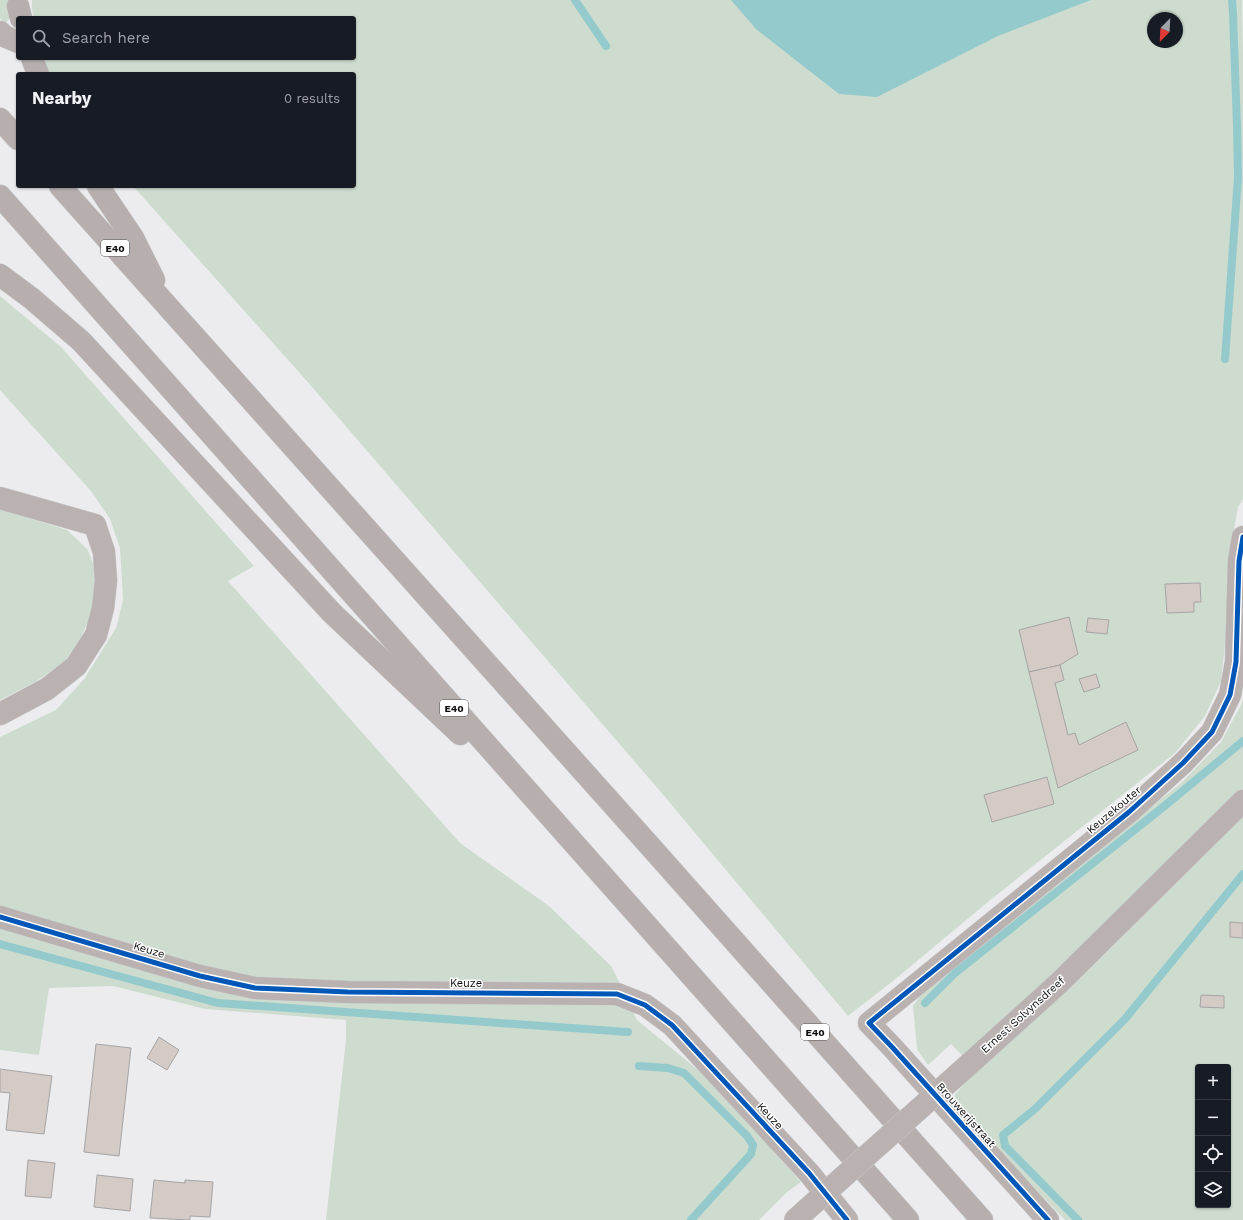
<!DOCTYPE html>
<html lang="en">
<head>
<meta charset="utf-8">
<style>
	body { margin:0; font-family:"Work Sans",sans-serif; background:#242831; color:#f1f3f6 }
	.controls { position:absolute; right:12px; bottom:12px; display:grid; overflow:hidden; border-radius:4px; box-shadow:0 1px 3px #0004 }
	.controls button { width:36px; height:36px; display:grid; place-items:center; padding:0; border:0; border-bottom:1px solid #363941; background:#171b24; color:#f1f3f6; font:20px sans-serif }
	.compass { position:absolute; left:1147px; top:12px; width:36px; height:36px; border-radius:50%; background:#171b24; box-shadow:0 1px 3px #0004; rotate:204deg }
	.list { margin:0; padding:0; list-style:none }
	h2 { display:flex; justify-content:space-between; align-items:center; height:52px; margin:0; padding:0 16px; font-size:17px }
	h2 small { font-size:13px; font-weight:400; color:#9ea1a6 }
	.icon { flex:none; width:22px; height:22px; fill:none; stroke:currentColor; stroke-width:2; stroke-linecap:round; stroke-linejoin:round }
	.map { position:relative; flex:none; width:1243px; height:1220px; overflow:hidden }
	.search { position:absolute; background:#171b24; box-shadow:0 1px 3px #0004; left:16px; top:16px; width:340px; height:44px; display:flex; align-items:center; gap:10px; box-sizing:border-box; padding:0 14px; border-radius:4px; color:#9ea1a6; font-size:15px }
	.panel { position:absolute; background:#171b24; box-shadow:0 1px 3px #0004; left:16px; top:72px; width:340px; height:116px; border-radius:4px }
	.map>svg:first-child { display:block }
</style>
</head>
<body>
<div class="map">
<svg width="1243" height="1220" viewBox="0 0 1243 1220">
	<rect width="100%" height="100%" fill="#ececee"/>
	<!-- green -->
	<g fill="#cddcce" fill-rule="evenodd">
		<polygon points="0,0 8,0 10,18 5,24 0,18"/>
		<path d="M32 0H1242L1243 53V499L1238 507 1232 541 1227 625 1221 681 1205 716 1175 753 989 901 893 981 848 1016 660 791 306 380 133 186H354V74H49L45 58H354V18H34L32 9ZM1153 18H1177V42H1153Z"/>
		<polygon points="0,296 61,347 254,566 228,581 460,843 549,906 612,967 637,1020 709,1079 801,1182 786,1193 759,1220 326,1220 346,1040 346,1020 205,1009 113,986 49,988 39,1055 0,1050 0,737 56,710 85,678 116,628 123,600 120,548 110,519 91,491 0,390"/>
		<polygon points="0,509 67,530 88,550 94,566 96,590 92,613 80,639 65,661 37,681 0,700"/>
		<path d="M1243 698V923L1230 922V937L1243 938V1220H1065L1000 1151 953 1097 976 1070 951 1044 928 1065 917 1049 913 1006 923 992 1182 782 1221 742 1241 705ZM1198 1067H1228V1205H1198Z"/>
	</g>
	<!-- water -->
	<polygon fill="#95cacd" points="731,0 1091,0 998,36 877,97 839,94 756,29"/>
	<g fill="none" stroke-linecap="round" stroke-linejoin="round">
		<!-- stream -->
		<g stroke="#95cacd" stroke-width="8">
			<polyline points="575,0 606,46"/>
			<polyline points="1225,359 1238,177 1237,126 1233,13 1232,0"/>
			<polyline points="0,944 218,1003 628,1032"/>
			<polyline points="925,1003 955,973 1167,804 1243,741"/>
			<polyline points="639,1066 668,1068 684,1073 747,1136 753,1145 751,1154 691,1220"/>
			<polyline points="1078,1220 1005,1146 1003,1135 1035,1109 1125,1019 1243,874"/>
		</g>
	</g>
	<!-- building -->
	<g fill="#d4cac6" stroke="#a6a4a5">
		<polygon points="1200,583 1201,602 1194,602 1194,612 1167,613 1165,584"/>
		<polygon points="1069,617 1078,654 1060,665 1029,672 1019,630"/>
		<polygon points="1088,618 1109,620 1107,634 1086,632"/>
		<polygon points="1060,665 1064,680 1055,683 1068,735 1075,733 1079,745 1126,722 1138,750 1058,788 1029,672"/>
		<polygon points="1096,674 1100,687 1084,692 1079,679"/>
		<polygon points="1047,777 1054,804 992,822 984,795"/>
		<polygon points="1230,922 1243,923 1243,938 1230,937"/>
		<polygon points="1201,995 1224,996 1224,1008 1200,1007"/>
		<polygon points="159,1037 179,1050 167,1070 147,1058"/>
		<polygon points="96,1044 131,1048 119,1156 84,1152"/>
		<polygon points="0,1069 52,1076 44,1134 6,1130 10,1093 0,1092"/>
		<polygon points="28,1160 55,1163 51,1198 25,1196"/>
		<polygon points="97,1175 133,1179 130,1211 94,1207"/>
		<polygon points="154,1180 185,1183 185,1180 213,1182 210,1217 190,1216 190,1220 150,1218"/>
	</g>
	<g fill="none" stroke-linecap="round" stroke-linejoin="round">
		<!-- minor casing -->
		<g stroke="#c8c8ca" stroke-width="23">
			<g id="minor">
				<polyline points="0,32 4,36 18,42"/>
				<polyline points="0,498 95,525 104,552 106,581 103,608 96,635 76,666 47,689 0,714"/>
				<polyline points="0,917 200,976 255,988 348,992 617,994 645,1005 672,1025 809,1173 847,1220"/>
				<polyline points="986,1049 1059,983 1243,801"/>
				<polyline points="1048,1220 892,1047 869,1023 1129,812 1183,763 1212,732 1230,695 1236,662 1239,561 1243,537"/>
			</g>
		</g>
		<!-- highway casing -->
		<g stroke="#c8c8ca" stroke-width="23">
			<g id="highway">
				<polyline points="18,6 21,18"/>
				<polyline points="32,58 38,74"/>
				<polyline points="0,119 18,139"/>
				<polyline points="60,186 649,845 982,1220"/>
				<polyline points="98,186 133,238 154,280"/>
				<polyline points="0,196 908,1220"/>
				<polyline points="0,275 31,298 81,341 332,613 460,734"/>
			</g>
		</g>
		<!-- minor -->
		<use href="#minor" stroke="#bab2b1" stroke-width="22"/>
		<!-- highway -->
		<use href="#highway" stroke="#b6afae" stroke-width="22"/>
		<!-- minor-bridge casing -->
		<g stroke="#c8c8ca" stroke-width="23" stroke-linecap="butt">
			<polyline id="minor-bridge" points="795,1220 986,1049"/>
		</g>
		<!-- minor-bridge -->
		<use href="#minor-bridge" stroke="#bab2b1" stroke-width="22"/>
		<!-- cycleway casing -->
		<g stroke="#fff" stroke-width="8">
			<g id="cycleway">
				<polyline points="0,917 200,976 255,988 348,992 617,994 645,1005 672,1025 809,1173 847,1220"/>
				<polyline points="1048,1220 892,1047 869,1023 1129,812 1183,763 1212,732 1230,695 1236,662 1239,561 1243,537"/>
			</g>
		</g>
		<!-- cycleway -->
		<use href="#cycleway" stroke="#0057b8" stroke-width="5"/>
	</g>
	<g text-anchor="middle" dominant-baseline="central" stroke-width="3" stroke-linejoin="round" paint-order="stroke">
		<!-- shield labels -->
		<g fill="#fff" stroke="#555456" stroke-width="1">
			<rect x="101" y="240" width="28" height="16" rx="3"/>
			<rect x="440" y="700" width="28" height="16" rx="3"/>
			<rect x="801" y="1024" width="28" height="16" rx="3"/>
		</g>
		<g font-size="10" font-weight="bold" fill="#0c0b0d">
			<text x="115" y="248">E40</text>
			<text x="454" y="708">E40</text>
			<text x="815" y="1032">E40</text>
		</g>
		<!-- street labels -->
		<g font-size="11" fill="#0c0b0d" stroke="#fff">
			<text transform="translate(1114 810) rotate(-40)">Keuzekouter</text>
			<text transform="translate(149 950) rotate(17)">Keuze</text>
			<text x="466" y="983">Keuze</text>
			<text transform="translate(1023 1015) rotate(-42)">Ernest Solvynsdreef</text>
			<text transform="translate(966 1115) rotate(48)">Brouwerijstraat</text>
			<text transform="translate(770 1116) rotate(47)">Keuze</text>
		</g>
	</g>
</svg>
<div class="controls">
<button>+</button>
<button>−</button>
<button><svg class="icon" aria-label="locate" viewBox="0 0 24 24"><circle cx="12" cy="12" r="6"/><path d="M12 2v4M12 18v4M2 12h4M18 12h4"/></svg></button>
<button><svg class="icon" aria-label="layers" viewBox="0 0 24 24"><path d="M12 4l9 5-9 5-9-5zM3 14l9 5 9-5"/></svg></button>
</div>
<svg class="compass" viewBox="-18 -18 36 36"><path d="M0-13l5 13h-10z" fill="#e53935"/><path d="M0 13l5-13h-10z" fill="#9ea1a6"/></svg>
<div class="search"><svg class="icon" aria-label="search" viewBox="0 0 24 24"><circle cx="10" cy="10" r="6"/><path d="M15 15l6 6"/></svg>Search here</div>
<section class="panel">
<h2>Nearby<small>0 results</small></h2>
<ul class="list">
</ul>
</section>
</div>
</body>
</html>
